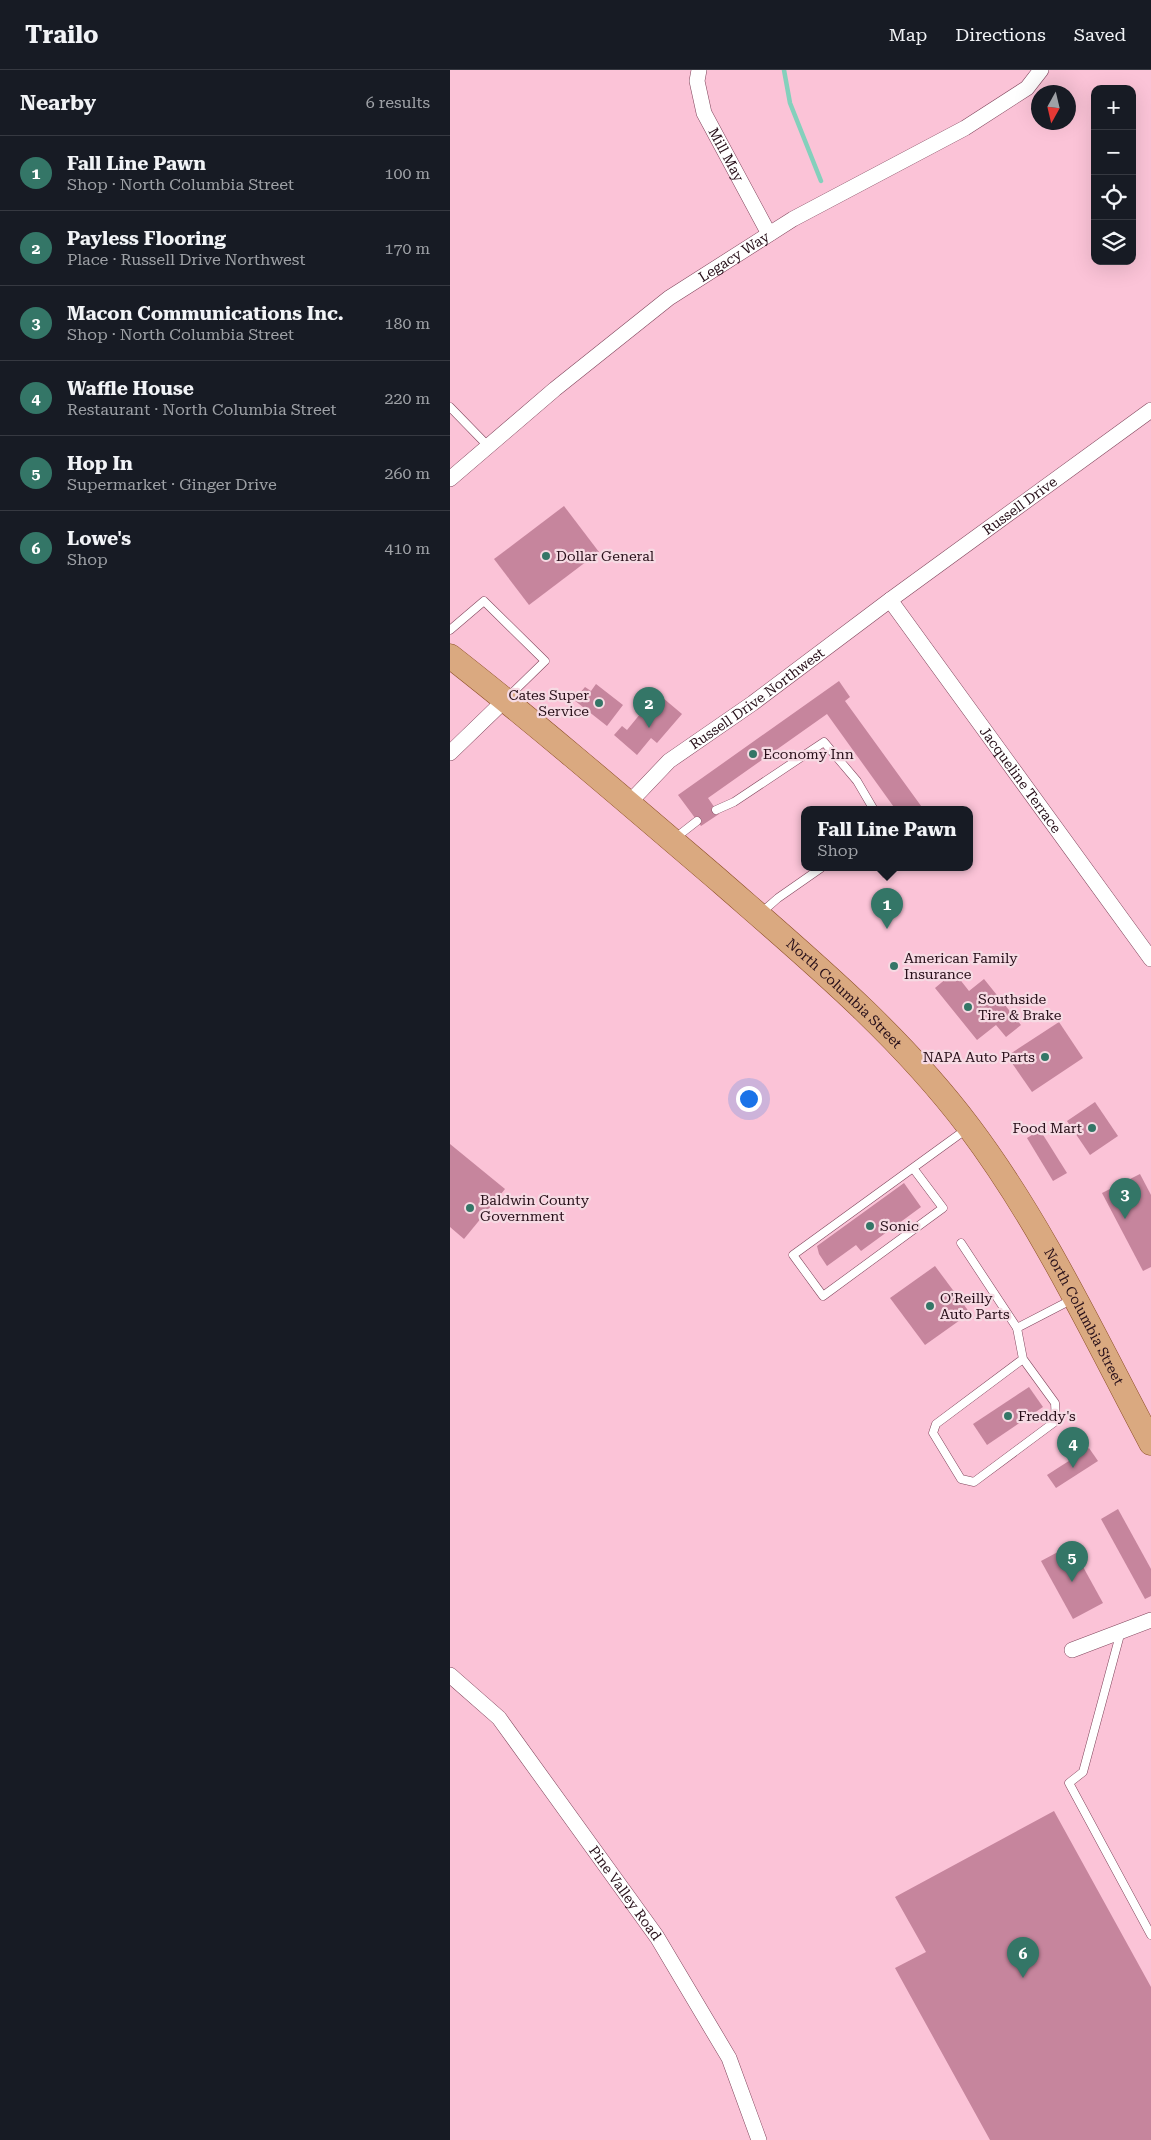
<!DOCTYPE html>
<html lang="en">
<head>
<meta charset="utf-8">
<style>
	body { margin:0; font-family:"Roboto Serif",serif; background:#20242c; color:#f1f3f6 }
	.controls { position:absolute; right:15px; top:15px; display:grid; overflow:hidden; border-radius:10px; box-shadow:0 5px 20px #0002 }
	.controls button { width:45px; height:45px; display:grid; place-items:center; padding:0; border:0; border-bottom:1px solid #363941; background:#171b24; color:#f1f3f6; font:25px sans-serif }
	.compass { position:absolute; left:581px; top:15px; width:45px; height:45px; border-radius:50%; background:#171b24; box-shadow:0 5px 20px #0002; rotate:188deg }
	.you { position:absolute; left:298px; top:1028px; width:18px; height:18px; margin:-12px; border:4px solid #fff; border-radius:50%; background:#1a73e8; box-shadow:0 0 0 8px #1a73e833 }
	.badge { display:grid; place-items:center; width:32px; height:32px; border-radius:50%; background:#347667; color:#fff; font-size:16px; font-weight:700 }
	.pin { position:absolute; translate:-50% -41px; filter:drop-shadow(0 1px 2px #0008) }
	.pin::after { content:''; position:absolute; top:26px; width:18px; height:15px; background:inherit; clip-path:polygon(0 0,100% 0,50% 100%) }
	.popup { position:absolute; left:351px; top:736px; width:172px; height:65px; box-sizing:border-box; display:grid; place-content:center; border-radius:10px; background:#171b24; filter:drop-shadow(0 1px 4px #0005); font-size:16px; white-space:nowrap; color:#9ea1a6 }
	.popup b { font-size:19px; color:#f1f3f6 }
	.popup::after { content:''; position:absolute; left:50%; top:100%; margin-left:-10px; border:10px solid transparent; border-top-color:#171b24 }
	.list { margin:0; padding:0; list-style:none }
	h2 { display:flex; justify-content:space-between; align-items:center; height:65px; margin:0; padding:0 20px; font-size:21px }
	h2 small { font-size:16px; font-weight:400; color:#9ea1a6 }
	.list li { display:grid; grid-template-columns:32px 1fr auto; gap:15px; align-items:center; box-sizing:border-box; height:75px; padding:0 20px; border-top:1px solid #363941 }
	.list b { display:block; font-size:19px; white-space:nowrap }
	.list p { margin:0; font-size:16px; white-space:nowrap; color:#9ea1a6 }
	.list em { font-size:16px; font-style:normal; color:#9ea1a6 }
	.icon { flex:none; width:28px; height:28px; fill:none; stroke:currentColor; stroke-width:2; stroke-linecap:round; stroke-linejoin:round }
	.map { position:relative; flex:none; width:701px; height:2070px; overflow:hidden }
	header { display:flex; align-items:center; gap:30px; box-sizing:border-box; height:70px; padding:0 25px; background:#171b24; border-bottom:1px solid #363941 }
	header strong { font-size:24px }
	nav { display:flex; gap:28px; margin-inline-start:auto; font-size:18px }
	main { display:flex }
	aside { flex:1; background:#171b24 }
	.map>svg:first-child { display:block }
</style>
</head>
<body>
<header>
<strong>Trailo</strong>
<nav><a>Map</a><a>Directions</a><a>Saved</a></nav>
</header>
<main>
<aside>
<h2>Nearby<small>6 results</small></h2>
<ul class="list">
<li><span class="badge">1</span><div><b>Fall Line Pawn</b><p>Shop · North Columbia Street</p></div><em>100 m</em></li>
<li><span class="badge">2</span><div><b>Payless Flooring</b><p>Place · Russell Drive Northwest</p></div><em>170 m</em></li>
<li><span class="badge">3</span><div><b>Macon Communications Inc.</b><p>Shop · North Columbia Street</p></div><em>180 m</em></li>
<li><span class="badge">4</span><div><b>Waffle House</b><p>Restaurant · North Columbia Street</p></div><em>220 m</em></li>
<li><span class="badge">5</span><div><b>Hop In</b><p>Supermarket · Ginger Drive</p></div><em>260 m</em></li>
<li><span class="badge">6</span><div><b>Lowe's</b><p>Shop</p></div><em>410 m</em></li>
</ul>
</aside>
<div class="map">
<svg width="701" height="2070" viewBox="0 0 701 2070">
	<rect width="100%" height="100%" fill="#fbc3d7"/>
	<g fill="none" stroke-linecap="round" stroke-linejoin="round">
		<!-- stream -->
		<polyline stroke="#84d0bc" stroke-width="4.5" points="334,0 340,33 371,111"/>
	</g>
	<!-- building -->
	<g fill="#c6859d">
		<polygon points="114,436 149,482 79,535 44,489"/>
		<polygon points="389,611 400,627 395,631 474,740 446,740 377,644 258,728 269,744 251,756 228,725"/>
		<polygon points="146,614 173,635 157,656 124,630 135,617 141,621"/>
		<polygon points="213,628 232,644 207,673 201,668 187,685 164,665 172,656 177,660 195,638 201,643"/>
		<polygon points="426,798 448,798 433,808"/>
		<polygon points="504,902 519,921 534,909 571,955 556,967 546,955 527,970 485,918"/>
		<polygon points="609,952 633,988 582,1022 557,986"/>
		<polygon points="645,1032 668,1066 640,1085 617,1051"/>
		<polygon points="590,1060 617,1103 603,1111 577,1068"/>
		<polygon points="0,1074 55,1119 14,1169 0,1157"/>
		<polygon points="690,1104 701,1125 701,1197 693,1201 652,1123"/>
		<polygon points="454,1113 471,1137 411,1181 406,1175 377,1196 369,1184 367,1176"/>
		<polygon points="485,1196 520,1243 475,1275 440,1228"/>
		<polygon points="579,1317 593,1337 537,1375 523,1354"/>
		<polygon points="639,1378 648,1391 606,1418 597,1405"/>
		<polygon points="668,1439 701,1499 701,1526 695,1529 651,1449"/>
		<polygon points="621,1475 653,1533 623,1549 591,1491"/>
		<polygon points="604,1741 701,1917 701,2070 540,2070 445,1898 476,1882 445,1827"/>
	</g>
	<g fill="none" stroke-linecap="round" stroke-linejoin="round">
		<!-- service casing -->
		<g stroke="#80455c" stroke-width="9">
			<g id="service">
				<polyline points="0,337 38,376"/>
				<polyline points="0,560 34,531 95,591 56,629"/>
				<polyline points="266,740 284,732 374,672 407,711 424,740"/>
				<polyline points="224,769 247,751"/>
				<polyline points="311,843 328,828 371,798"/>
				<polyline points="463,1098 493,1138 373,1226 343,1185 518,1058"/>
				<polyline points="511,1173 567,1258 623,1229"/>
				<polyline points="567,1258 573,1289 605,1333 606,1351 524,1412 511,1409 483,1363 486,1354 573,1289"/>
				<polyline points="671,1561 633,1702 619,1713 701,1865"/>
			</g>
		</g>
		<!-- minor casing -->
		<g stroke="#80455c" stroke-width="16">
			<g id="minor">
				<path id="s1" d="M249 0 247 11 254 43 319 164"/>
				<path id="s2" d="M0 409 105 319 219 228 343 149 515 58 577 18 591 0"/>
				<path id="s3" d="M440 530 701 889"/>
				<polyline points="0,683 55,630"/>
				<path id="s4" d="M179 733 219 691 303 633 440 530 701 340"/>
				<polyline points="622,1580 701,1550"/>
				<path id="s5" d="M0 1605 49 1648 207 1867 279 1988 309 2070"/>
			</g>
		</g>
		<!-- primary casing -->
		<g stroke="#8c4e25" stroke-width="25">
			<g id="primary">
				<path id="s6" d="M0 586C93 659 182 736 272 813 359 889 449 964 519 1057 592 1154 644 1266 701 1373"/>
			</g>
		</g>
		<!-- service -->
		<use href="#service" stroke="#fff" stroke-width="8"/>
		<!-- minor -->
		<use href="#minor" stroke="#fff" stroke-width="15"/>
		<!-- primary -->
		<use href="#primary" stroke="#daa980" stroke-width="24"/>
	</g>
	<!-- markers -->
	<g fill="#347667" stroke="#f6dae3" stroke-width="2">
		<circle cx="96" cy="486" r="5"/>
		<circle cx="149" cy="633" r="5"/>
		<circle cx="303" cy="684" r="5"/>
		<circle cx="444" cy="896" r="5"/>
		<circle cx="518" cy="937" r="5"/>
		<circle cx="595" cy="987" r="5"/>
		<circle cx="642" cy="1058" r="5"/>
		<circle cx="20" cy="1138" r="5"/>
		<circle cx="420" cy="1156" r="5"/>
		<circle cx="480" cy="1236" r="5"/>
		<circle cx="558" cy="1346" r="5"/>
	</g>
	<g text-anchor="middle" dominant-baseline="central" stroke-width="4.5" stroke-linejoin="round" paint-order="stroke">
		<!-- street labels -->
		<g font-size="14" fill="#270f19" stroke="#f6dae3">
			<text stroke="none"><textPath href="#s1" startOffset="91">Mill May</textPath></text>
			<text stroke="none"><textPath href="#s2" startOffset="361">Legacy Way</textPath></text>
			<text stroke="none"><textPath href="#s4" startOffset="492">Russell Drive</textPath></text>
			<text stroke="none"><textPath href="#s4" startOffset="166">Russell Drive Northwest</textPath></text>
			<text stroke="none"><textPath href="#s3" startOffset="222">Jacqueline Terrace</textPath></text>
			<text stroke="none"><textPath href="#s6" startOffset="519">North Columbia Street</textPath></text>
			<text stroke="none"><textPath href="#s6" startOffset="924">North Columbia Street</textPath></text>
			<text stroke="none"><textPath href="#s5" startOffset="281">Pine Valley Road</textPath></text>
		</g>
		<!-- poi labels -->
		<g font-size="14" fill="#270f19" stroke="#f6dae3" text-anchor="start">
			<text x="106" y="486">Dollar General</text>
			<text x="139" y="625" text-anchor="end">Cates Super<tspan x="139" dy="16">Service</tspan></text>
			<text x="313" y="684">Economy Inn</text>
			<text x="454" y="888">American Family<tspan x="454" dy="16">Insurance</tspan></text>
			<text x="528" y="929">Southside<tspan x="528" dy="16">Tire &amp; Brake</tspan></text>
			<text x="585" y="987" text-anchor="end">NAPA Auto Parts</text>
			<text x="632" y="1058" text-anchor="end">Food Mart</text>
			<text x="30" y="1130">Baldwin County<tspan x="30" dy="16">Government</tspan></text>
			<text x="430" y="1156">Sonic</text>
			<text x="490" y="1228">O'Reilly<tspan x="490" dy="16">Auto Parts</tspan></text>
			<text x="568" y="1346">Freddy's</text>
		</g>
	</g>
</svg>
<div class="controls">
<button>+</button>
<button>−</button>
<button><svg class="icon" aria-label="locate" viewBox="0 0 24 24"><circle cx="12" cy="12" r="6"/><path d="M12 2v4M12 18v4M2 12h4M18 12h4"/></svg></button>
<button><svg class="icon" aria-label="layers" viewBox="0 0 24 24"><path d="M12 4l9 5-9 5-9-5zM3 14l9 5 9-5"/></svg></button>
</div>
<svg class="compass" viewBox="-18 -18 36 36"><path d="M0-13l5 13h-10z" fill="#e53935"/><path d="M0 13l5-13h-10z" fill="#9ea1a6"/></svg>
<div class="you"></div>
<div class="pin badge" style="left:437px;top:859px">1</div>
<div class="popup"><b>Fall Line Pawn</b>Shop</div>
<div class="pin badge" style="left:199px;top:658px">2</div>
<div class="pin badge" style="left:675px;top:1149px">3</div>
<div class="pin badge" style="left:623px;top:1398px">4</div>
<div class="pin badge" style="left:622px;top:1512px">5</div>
<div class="pin badge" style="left:573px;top:1908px">6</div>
</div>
</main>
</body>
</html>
